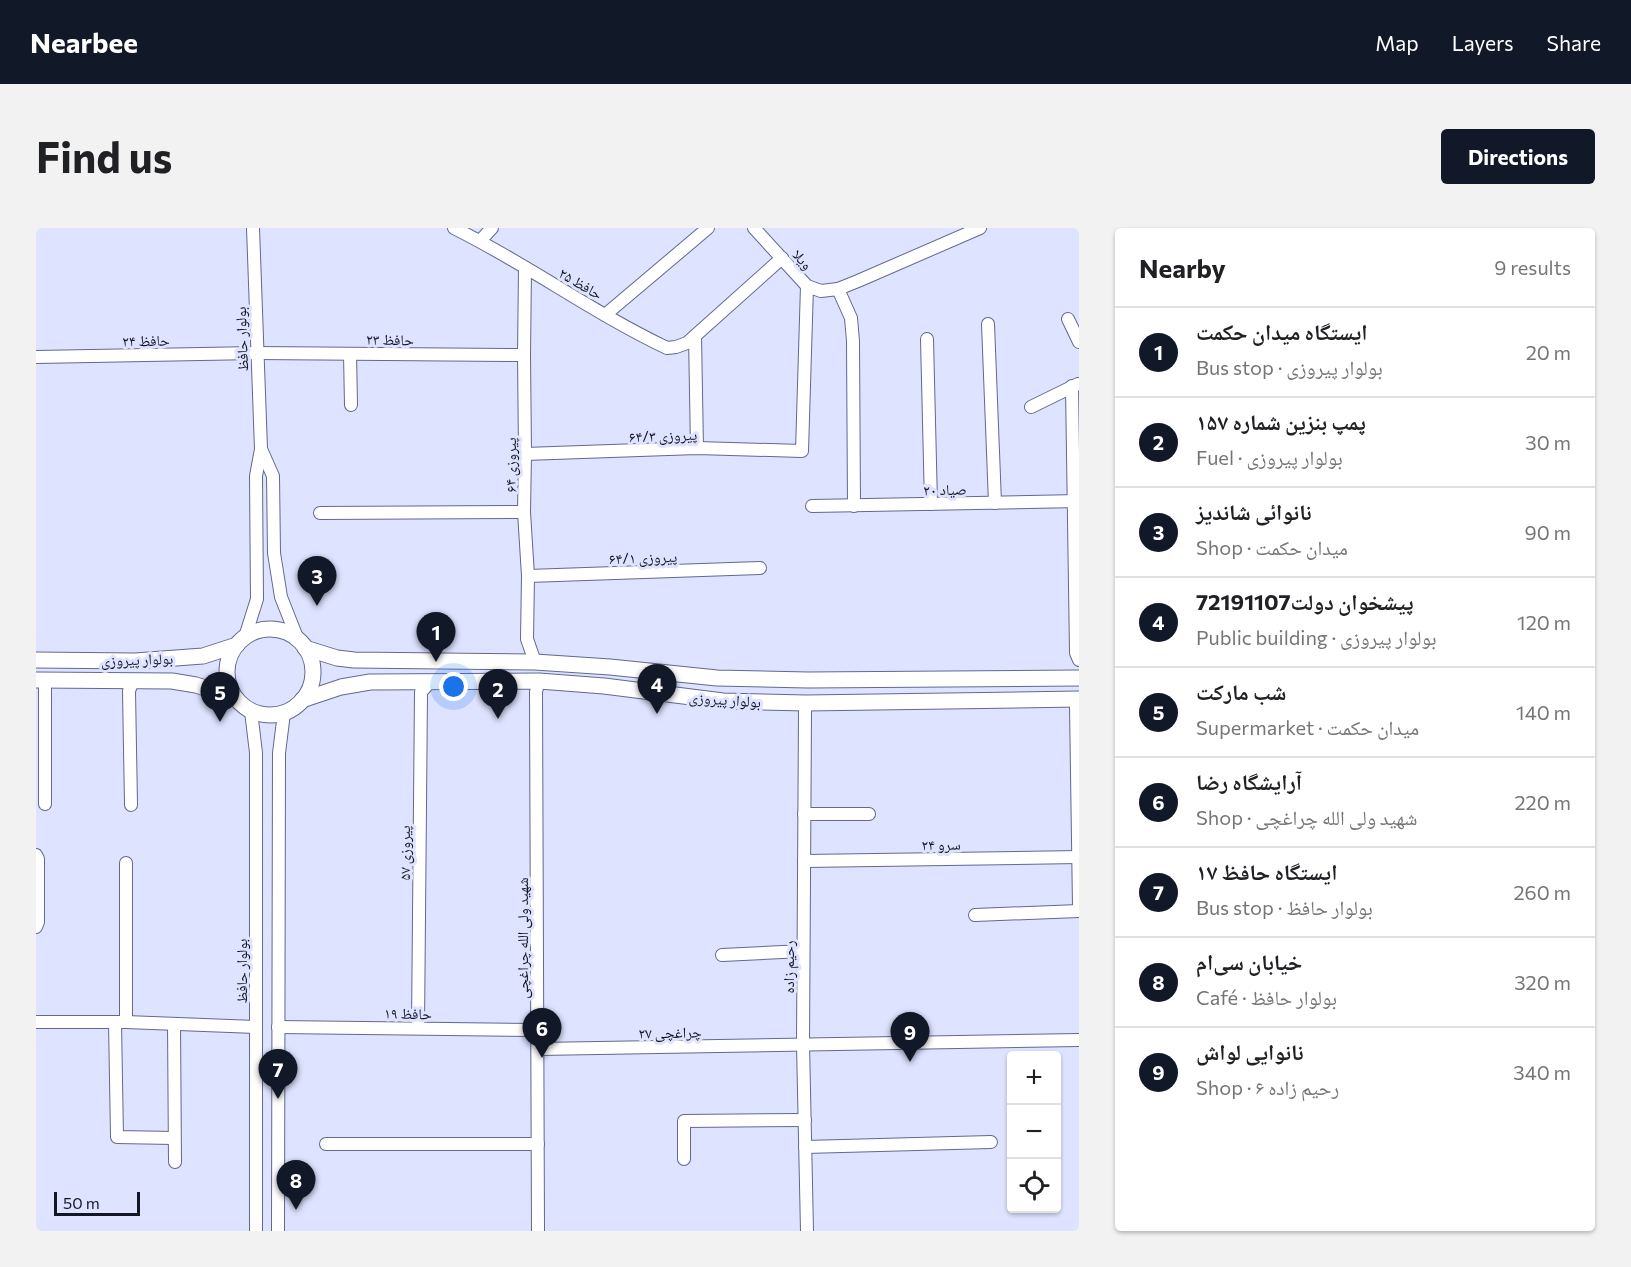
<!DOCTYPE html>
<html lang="en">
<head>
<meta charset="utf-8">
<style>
	body { margin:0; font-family:Commissioner,"Noto Naskh Arabic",sans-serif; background:#f2f2f2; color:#202124 }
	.controls { position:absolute; right:18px; bottom:18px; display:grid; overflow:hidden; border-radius:6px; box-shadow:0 2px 4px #0004 }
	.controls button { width:54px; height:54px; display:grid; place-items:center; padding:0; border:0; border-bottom:2px solid #e0e0e0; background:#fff; color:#202124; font:30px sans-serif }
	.scale { position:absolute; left:18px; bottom:15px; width:86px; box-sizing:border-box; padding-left:6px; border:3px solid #141626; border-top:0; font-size:16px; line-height:21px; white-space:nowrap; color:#141626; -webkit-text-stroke:4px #dee3ff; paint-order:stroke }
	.you { position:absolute; left:418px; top:459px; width:21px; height:21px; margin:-15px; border:4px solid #fff; border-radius:50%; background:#1a73e8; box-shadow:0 0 0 9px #1a73e833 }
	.badge { display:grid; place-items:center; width:39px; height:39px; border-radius:50%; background:#111827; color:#fff; font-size:20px; font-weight:700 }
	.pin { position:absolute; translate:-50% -50px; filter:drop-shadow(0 2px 3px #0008) }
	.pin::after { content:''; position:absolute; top:32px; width:21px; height:18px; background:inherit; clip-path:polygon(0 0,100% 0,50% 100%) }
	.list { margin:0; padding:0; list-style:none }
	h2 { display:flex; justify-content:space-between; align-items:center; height:78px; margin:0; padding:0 24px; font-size:26px }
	h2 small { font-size:20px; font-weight:400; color:#757577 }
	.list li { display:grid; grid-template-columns:39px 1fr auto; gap:18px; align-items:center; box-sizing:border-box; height:90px; padding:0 24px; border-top:2px solid #e0e0e0 }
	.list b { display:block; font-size:22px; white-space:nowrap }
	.list p { margin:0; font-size:20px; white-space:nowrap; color:#757577 }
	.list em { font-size:20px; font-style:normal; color:#757577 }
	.icon { flex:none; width:33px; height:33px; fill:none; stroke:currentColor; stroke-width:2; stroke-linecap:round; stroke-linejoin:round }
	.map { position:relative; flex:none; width:1043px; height:1003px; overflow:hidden; border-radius:6px }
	header { display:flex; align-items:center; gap:36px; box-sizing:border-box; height:84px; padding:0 30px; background:#111827; color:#fff }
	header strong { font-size:28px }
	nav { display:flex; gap:33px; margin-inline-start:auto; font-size:21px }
	.intro { display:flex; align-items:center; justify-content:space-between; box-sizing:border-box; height:144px; padding:0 36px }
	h1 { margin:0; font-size:42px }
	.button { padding:15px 27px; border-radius:6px; background:#111827; color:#fff; font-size:21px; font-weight:700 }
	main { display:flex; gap:36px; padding:0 36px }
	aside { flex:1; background:#fff; border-radius:6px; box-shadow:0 2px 4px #0004 }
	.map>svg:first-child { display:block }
</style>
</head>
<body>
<header>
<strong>Nearbee</strong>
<nav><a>Map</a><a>Layers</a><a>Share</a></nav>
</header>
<div class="intro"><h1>Find us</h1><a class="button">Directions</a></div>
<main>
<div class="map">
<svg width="1043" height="1003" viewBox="0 0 1043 1003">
	<rect width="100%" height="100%" fill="#dee3ff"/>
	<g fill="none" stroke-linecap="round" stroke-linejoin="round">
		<!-- minor casing -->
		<g stroke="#626890" stroke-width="14">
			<g id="minor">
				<path d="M418 0C491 36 557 85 631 120L640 119 651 115 746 30"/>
				<polyline points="718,0 771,58 785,63 802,61 822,53 944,0"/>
				<polyline points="444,13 456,0"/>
				<polyline points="489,40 488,127 489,226 488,284 492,348 491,411 499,434"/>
				<polyline points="802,61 815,90 817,113 818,278"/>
				<polyline points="569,87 672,0"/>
				<polyline points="1032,91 1043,114"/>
				<polyline points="952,96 959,275"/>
				<polyline points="659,108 661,220"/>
				<polyline points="891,111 895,276"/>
				<polyline points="314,126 315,177"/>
				<polyline points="0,129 220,125 488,127"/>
				<polyline points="1036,158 1040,425 1043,432"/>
				<polyline points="995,179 1042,156"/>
				<polyline points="225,221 237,248 238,325 245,369 262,412"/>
				<polyline points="489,226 661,220 766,223 771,58"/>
				<polyline points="776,278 1043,273"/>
				<polyline points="284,285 488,284"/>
				<polyline points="492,348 724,340"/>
				<polyline points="209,409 221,371 220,248 225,221 217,0"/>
				<polyline points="1043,473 1040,478 1043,678"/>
				<polyline points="770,475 769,484 767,816 771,1003"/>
				<polyline points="215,483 220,525 220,1003"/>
				<polyline points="9,576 9,452"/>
				<polyline points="95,577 93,463 97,452"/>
				<polyline points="768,586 833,586"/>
				<polyline points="0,627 2,631 2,694 0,699"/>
				<polyline points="768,633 1043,629"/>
				<polyline points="939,687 1043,683"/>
				<polyline points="686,727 767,723"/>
				<polyline points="0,794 90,794 220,799"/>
				<polyline points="79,794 81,909 138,910"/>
				<polyline points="90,794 90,635"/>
				<polyline points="138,796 139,934"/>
				<polyline points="242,799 501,802"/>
				<polyline points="382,800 385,464 394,454"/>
				<polyline points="502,821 1043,812"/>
				<polyline points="290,916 502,916"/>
				<polyline points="769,919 955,914"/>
				<polyline points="648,931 648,893 769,892"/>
				<polyline points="242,1003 243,525 248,485"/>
				<polyline points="502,1003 500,464 503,453"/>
			</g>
		</g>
		<!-- major casing -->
		<g stroke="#626890" stroke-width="17">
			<g id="major">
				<circle cx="234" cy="444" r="43"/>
				<polyline points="269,420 301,430 318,432 499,434 574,439 681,450 772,452 1043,450"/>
				<polyline points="0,432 99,433 167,428 201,417"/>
				<polyline points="0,452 136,453 160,457 198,469"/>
				<polyline points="266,472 305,459 334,454 503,453 568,458 687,473 770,475 1043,471"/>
			</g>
		</g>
		<!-- minor -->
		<use href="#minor" stroke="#fff" stroke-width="12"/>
		<!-- major -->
		<use href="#major" stroke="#fff" stroke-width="15"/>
	</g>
	<g text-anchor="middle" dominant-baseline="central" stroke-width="6" stroke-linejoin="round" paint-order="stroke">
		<!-- street labels -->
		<g font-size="15" fill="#141626" stroke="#dee3ff">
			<text transform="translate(767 31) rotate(48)">ویلا</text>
			<text transform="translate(545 55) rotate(30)">حافظ ۲۵</text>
			<text transform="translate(205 111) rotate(-92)">بولوار حافظ</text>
			<text transform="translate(354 111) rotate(1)">حافظ ۲۳</text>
			<text transform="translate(110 112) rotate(-1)">حافظ ۲۴</text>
			<text transform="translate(627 207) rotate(-2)">پیروزی ۶۴/۳</text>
			<text transform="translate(474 237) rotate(-90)">پیروزی ۶۴</text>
			<text transform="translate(909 261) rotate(-1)">صیاد ۲۰</text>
			<text transform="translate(607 329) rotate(-2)">پیروزی ۶۴/۱</text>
			<text transform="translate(101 431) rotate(-2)">بولوار پیروزی</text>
			<text transform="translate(689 471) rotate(4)">بولوار پیروزی</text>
			<text transform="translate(905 616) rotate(-1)">سرو ۲۴</text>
			<text transform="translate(368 625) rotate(-90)">پیروزی ۵۷</text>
			<text transform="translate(486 710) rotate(-90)">شهید ولی الله چراغچی</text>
			<text transform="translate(752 739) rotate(-90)">رحیم زاده</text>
			<text transform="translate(205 743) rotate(-90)">بولوار حافظ</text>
			<text transform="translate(372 785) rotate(1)">حافظ ۱۹</text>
			<text transform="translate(634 804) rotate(-1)">چراغچی ۲۷</text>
		</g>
	</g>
</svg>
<div class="controls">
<button>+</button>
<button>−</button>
<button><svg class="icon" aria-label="locate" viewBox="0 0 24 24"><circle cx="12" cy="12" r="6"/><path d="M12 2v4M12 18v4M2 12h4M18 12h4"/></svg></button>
</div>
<div class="scale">50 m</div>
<div class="you"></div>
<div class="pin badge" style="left:400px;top:434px">1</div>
<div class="pin badge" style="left:462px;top:491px">2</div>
<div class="pin badge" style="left:281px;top:378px">3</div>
<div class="pin badge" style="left:621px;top:486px">4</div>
<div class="pin badge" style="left:184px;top:494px">5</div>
<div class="pin badge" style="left:506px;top:830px">6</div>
<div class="pin badge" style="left:242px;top:871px">7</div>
<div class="pin badge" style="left:260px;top:982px">8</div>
<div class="pin badge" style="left:874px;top:834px">9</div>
</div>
<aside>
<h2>Nearby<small>9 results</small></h2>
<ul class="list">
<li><span class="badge">1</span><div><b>ایستگاه میدان حکمت</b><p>Bus stop · بولوار پیروزی</p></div><em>20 m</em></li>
<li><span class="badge">2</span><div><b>پمپ بنزین شماره ۱۵۷</b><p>Fuel · بولوار پیروزی</p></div><em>30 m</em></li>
<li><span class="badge">3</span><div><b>نانوائی شاندیز</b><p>Shop · میدان حکمت</p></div><em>90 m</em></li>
<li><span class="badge">4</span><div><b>پیشخوان دولت72191107</b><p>Public building · بولوار پیروزی</p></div><em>120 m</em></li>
<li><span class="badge">5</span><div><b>شب مارکت</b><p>Supermarket · میدان حکمت</p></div><em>140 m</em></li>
<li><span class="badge">6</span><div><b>آرایشگاه رضا</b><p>Shop · شهید ولی الله چراغچی</p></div><em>220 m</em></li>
<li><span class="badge">7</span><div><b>ایستگاه حافظ ۱۷</b><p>Bus stop · بولوار حافظ</p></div><em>260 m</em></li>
<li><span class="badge">8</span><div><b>خیابان سی‌ام</b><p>Café · بولوار حافظ</p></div><em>320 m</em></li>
<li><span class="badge">9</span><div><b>نانوایی لواش</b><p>Shop · رحیم زاده ۶</p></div><em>340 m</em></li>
</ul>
</aside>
</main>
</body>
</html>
